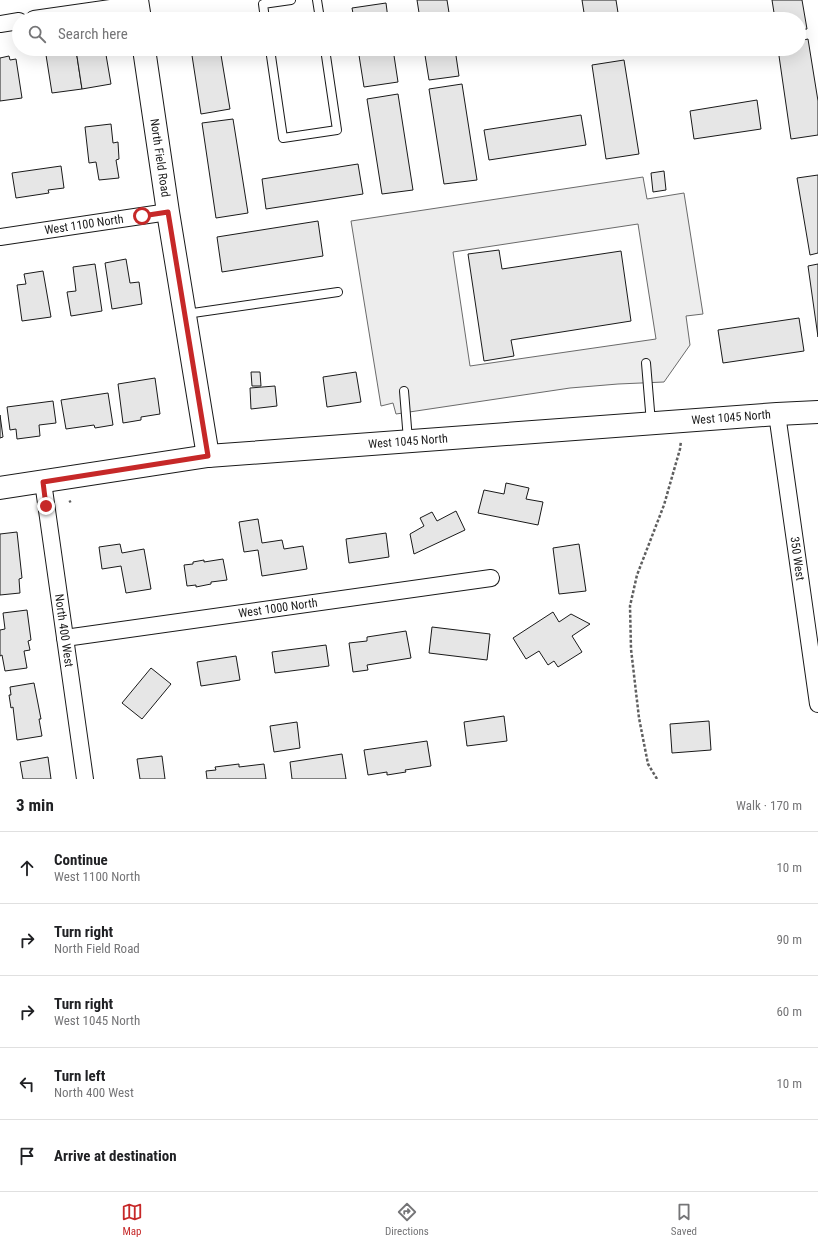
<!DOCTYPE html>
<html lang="en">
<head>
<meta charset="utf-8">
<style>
	body { margin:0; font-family:"Roboto Condensed",sans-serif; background:#f2f2f2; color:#202124 }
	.stop { position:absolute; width:12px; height:12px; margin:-9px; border:3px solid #c62828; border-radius:50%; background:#fff }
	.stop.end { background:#c62828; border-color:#fff; box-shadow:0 1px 4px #0008 }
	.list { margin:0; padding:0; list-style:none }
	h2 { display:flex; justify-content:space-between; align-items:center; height:52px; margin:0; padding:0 16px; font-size:17px }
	h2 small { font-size:13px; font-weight:400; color:#757577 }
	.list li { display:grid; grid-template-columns:26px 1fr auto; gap:12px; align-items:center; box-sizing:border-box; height:72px; padding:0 16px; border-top:1px solid #e0e0e0 }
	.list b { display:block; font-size:15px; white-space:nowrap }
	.list p { margin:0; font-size:13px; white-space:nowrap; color:#757577 }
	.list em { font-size:13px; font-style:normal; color:#757577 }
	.icon { flex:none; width:22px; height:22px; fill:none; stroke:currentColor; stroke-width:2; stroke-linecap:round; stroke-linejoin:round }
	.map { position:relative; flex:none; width:818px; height:779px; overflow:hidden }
	.search { position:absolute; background:#fff; box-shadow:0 4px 16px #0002; left:12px; right:12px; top:12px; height:44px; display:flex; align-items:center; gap:10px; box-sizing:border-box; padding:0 14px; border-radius:22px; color:#757577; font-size:15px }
	.sheet { height:412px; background:#fff }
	nav { display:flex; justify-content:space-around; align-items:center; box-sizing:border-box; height:56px; border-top:1px solid #e0e0e0; background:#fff; font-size:11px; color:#757577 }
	nav a { display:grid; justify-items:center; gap:2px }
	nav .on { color:#c62828 }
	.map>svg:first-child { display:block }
</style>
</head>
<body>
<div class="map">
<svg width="818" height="779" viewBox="0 0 818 779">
	<rect width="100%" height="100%" fill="#fff"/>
	<!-- parking -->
	<path fill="#ededed" stroke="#6a6a6a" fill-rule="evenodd" d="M643 177 647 199 684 193 703 314 686 316 690 345 664 382 618 384 570 388 396 414 393 403 381 406 351 221ZM638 224 656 339 470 366 453 252Z"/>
	<!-- building -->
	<g fill="#e6e6e6" stroke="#1a1a1a">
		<polygon points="417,0 447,0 450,19 420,19"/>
		<polygon points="582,0 616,0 619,19 585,19"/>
		<polygon points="772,0 802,0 807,29 799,30 799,19 775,19"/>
		<polygon points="386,3 388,19 354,19 352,8"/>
		<polygon points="215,14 216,19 186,19 186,18"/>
		<polygon points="808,39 818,101 818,135 791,139 778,49 799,49 799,41"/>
		<polygon points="62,49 62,52 76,50 82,89 52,93 46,55 53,54 53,50"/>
		<polygon points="84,49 105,49 111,84 82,89 76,50"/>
		<polygon points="191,49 220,49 230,109 201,114"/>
		<polygon points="358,49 393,49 398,82 364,87"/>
		<polygon points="424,49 455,49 459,76 429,80"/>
		<polygon points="590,49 624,49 624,50 591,55"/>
		<polygon points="9,56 10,60 16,59 22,98 0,101 0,58"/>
		<polygon points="624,60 639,154 606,159 592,65"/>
		<polygon points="462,84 477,180 444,184 429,89"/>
		<polygon points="398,94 413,190 382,194 367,99"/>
		<polygon points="757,100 761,129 694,139 690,111"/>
		<polygon points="581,115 586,145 489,160 484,130"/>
		<polygon points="233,119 248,213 216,218 202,123"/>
		<polygon points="111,124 113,143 118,142 119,159 116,160 119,178 99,180 96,162 89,163 85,127"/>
		<polygon points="358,164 363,194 266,209 262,179"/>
		<polygon points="61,166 64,188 48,190 49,193 16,198 12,173"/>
		<polygon points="664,171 666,190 653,192 651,173"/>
		<polygon points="818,175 818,253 810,255 797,178"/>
		<polygon points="318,221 323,256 222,272 217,237"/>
		<polygon points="499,250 502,269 621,251 631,321 511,340 514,356 484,361 468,254"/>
		<polygon points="126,259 130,283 139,282 142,304 112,309 105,263"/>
		<polygon points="95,264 102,311 71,316 67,292 76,291 73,267"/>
		<polygon points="818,264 818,337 808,266"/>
		<polygon points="43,271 51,317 22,321 17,285 26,284 24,274"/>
		<polygon points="799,318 804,351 723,363 718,330"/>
		<polygon points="251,372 260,372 261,386 252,386"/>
		<polygon points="356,372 361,402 327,407 323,377"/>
		<polygon points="155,378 160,414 141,417 141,420 123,423 118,384"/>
		<polygon points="275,386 277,406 251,409 250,388"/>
		<polygon points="108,393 113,425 95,428 94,425 66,429 61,400"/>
		<polygon points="53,401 56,423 39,425 40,436 17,439 16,429 10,430 7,407"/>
		<polygon points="0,415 3,437 0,438"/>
		<polygon points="506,483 529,488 526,499 543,502 538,525 478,513 484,490 504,494"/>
		<polygon points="456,511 465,530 414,554 410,534 424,526 420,518 432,512 437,521"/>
		<polygon points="258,519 262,543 282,540 284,549 303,546 307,569 262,576 258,550 244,552 239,522"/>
		<polygon points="17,532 22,578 19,579 20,593 0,595 0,534"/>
		<polygon points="386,533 389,557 349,563 346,539"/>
		<polygon points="120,544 122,553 144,549 151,589 126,593 121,566 102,569 99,547"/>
		<polygon points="579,544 586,591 559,594 553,548"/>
		<polygon points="223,559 227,580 211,582 211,584 196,587 196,585 187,586 184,565 193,564 193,562 204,560 204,562"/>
		<polygon points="27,610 31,640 28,641 30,650 24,651 27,668 5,671 2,655 0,656 0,630 5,629 3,613"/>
		<polygon points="553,612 559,622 571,614 590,624 572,636 582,652 558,667 554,661 548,665 539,651 526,659 513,638"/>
		<polygon points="432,627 490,634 487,660 429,653"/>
		<polygon points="406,631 411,658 367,665 368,670 353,672 349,643 367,641 367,637"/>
		<polygon points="326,645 329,666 275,673 272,652"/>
		<polygon points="236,656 240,680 201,686 197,662"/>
		<polygon points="151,668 171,684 142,719 122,703"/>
		<polygon points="34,683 41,719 39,719 42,736 17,740 13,707 11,708 9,695 11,695 10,687"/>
		<polygon points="504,716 507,741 467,746 464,722"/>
		<polygon points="709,721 711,750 672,753 670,724"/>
		<polygon points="297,722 300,748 274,752 270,726"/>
		<polygon points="427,741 431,766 405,770 406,772 387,775 387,772 368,775 364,750"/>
		<polygon points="342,754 346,779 292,779 290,762"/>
		<polygon points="162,756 165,779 140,779 137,759"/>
		<polygon points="48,757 51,779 23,779 20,762"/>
		<polygon points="239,764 239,767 264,764 266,779 207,779 206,771 216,770 215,767"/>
	</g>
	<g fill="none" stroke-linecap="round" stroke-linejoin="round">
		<!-- lane casing -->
		<g stroke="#1a1a1a" stroke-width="10">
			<g id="lane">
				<polyline points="317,0 320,19"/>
				<polyline points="265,19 263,4 291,0"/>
				<polyline points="270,49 283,138 337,130 325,49"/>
				<polyline points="186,314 338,292"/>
				<polyline points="646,363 651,423"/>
				<polyline points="404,391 408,440"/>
			</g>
		</g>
		<!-- street casing -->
		<g stroke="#1a1a1a" stroke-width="18">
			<g id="street">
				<polyline points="34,19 138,4"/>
				<polyline points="0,24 19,21"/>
				<path id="s1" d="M0 237 168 212"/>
				<path id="s2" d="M777 414 818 704"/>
				<path id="s3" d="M43 482 85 779"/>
				<path id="s4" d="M65 638 491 578"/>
			</g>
		</g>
		<!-- secondary casing -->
		<g stroke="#1a1a1a" stroke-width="24">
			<g id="secondary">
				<polyline points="137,0 140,19"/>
				<path id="s5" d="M144 49 168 212 208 456"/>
				<path id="s6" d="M0 488 208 456 777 414 818 412"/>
			</g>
		</g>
		<!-- path -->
		<g stroke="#5f5f5f" stroke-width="2.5" stroke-dasharray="3 2" stroke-linecap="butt">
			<polyline points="69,502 71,501"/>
			<polyline points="657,779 648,764 639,718 631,649 630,606 637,575 664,505 680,449 681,441"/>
		</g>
		<!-- lane -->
		<use href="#lane" stroke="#fff" stroke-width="8"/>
		<!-- street -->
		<use href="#street" stroke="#fff" stroke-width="16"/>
		<!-- secondary -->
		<use href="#secondary" stroke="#fff" stroke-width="22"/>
	</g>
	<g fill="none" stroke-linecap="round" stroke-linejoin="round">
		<!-- route -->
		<polyline stroke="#c62828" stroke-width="5" points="46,506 43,482 208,456 168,212 142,216"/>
	</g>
	<g text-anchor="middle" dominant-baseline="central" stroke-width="3" stroke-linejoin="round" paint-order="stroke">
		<!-- street labels -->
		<g font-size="12" fill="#1a1a1a" stroke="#fff">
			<text stroke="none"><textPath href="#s5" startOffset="110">North Field Road</textPath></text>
			<text stroke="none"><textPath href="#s1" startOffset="85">West 1100 North</textPath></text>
			<text stroke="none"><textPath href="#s6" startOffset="735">West 1045 North</textPath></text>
			<text stroke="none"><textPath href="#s6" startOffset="411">West 1045 North</textPath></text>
			<text stroke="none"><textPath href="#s2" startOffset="146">350 West</textPath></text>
			<text stroke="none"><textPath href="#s4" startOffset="215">West 1000 North</textPath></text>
			<text stroke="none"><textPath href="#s3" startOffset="150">North 400 West</textPath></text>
		</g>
	</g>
</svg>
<div class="stop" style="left:142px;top:216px"></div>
<div class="stop end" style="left:46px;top:506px"></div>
<div class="search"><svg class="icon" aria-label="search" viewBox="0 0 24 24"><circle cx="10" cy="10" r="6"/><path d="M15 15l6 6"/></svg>Search here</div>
</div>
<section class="sheet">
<h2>3 min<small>Walk · 170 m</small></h2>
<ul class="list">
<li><svg class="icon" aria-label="ahead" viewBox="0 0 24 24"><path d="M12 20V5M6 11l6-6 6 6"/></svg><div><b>Continue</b><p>West 1100 North</p></div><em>10 m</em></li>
<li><svg class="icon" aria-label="right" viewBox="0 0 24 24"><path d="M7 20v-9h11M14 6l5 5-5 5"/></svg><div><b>Turn right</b><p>North Field Road</p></div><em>90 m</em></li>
<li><svg class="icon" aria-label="right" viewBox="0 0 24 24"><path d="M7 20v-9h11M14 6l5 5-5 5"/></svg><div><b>Turn right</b><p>West 1045 North</p></div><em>60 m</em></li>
<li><svg class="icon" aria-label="left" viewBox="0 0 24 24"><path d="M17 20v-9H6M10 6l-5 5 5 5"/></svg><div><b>Turn left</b><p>North 400 West</p></div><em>10 m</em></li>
<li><svg class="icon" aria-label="arrive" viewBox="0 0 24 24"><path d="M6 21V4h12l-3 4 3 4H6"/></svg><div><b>Arrive at destination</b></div></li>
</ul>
</section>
<nav>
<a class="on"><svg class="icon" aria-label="map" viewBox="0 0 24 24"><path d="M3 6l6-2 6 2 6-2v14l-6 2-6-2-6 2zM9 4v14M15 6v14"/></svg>Map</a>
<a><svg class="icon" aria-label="directions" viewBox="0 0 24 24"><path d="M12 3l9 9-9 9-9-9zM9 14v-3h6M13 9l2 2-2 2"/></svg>Directions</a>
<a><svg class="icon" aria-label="saved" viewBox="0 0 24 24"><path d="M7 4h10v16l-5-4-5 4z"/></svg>Saved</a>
</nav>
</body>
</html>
